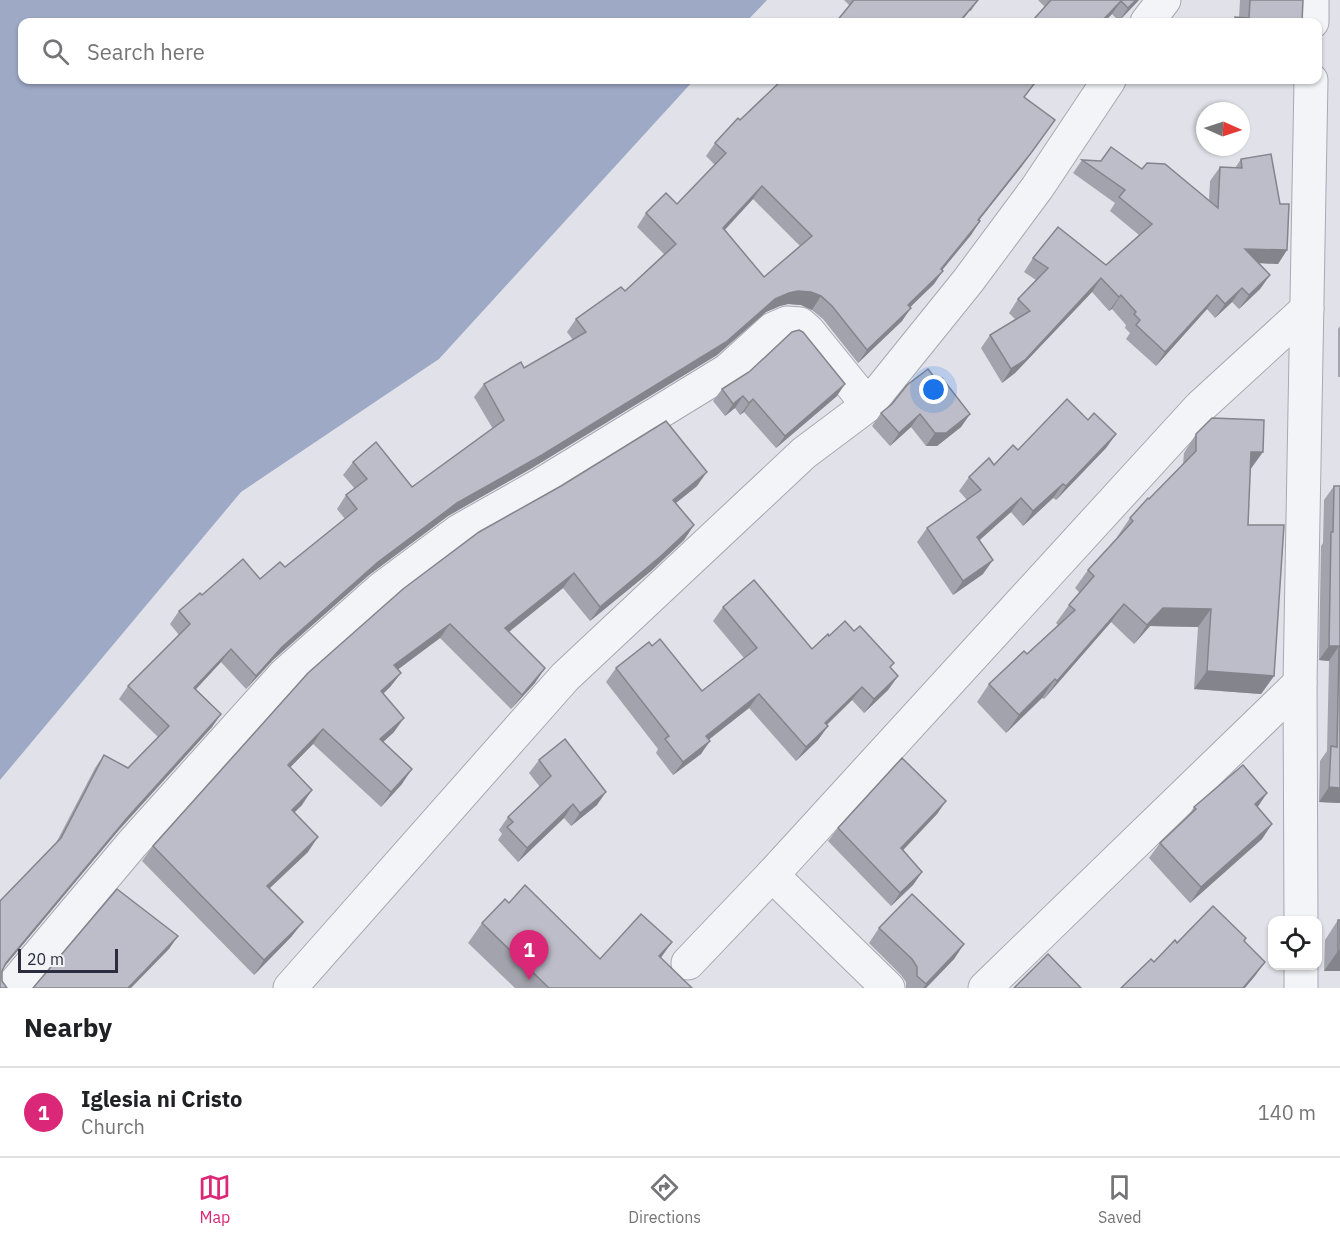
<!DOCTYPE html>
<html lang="en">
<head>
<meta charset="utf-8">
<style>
	body { margin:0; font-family:"IBM Plex Sans",sans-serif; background:#f6f6f6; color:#202124 }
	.controls { position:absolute; right:18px; bottom:18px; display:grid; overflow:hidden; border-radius:12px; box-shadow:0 2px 4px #0004 }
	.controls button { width:54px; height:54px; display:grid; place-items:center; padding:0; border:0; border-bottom:2px solid #e0e0e0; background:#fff; color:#202124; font:30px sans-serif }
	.compass { position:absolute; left:1196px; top:102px; width:54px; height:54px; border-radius:50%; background:#fff; box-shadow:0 2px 4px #0004; rotate:93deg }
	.scale { position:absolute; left:18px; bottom:15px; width:100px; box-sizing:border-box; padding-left:6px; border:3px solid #2a2d3f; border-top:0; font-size:16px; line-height:21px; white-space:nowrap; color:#2a2d3f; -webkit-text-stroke:4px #f0f2f6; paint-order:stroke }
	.you { position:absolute; left:934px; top:390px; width:21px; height:21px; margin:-15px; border:4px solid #fff; border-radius:50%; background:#1a73e8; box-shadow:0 0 0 9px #1a73e833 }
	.badge { display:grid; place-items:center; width:39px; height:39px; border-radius:50%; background:#db2777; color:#fff; font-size:20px; font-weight:700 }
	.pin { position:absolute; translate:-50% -50px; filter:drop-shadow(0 2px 3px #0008) }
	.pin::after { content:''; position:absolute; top:32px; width:21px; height:18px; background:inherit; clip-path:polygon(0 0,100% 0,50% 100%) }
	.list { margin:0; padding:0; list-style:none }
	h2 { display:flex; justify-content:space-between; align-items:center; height:78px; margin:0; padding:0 24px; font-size:26px }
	h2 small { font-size:20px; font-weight:400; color:#757577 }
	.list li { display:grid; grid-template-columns:39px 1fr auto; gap:18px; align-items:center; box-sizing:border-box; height:90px; padding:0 24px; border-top:2px solid #e0e0e0 }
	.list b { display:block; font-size:22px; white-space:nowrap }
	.list p { margin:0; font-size:20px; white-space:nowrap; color:#757577 }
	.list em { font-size:20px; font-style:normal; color:#757577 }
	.icon { flex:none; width:33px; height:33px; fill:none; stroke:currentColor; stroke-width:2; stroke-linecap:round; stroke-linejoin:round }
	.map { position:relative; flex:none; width:1340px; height:988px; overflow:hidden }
	.search { position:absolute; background:#fff; box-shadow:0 2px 4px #0004; left:18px; right:18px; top:18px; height:66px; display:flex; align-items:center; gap:15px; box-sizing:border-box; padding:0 21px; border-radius:12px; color:#757577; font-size:22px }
	.sheet { height:168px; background:#fff }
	nav { display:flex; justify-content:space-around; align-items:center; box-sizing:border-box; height:84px; border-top:2px solid #e0e0e0; background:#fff; font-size:16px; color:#757577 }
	nav a { display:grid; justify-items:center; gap:3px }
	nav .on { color:#db2777 }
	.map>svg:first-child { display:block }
</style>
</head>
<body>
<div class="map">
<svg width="1340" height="988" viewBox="0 0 1340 988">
	<rect width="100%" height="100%" fill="#e1e2e9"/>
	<!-- water -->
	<polygon fill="#9ea9c6" points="0,0 767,0 746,22 22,22 22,80 694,80 439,359 241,492 0,780"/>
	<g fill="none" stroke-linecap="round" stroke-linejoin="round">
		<!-- minor casing -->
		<g stroke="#a6a8b3" stroke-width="35">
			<g id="minor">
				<polyline points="1147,22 1164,0"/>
				<polyline points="1312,22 1312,0"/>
				<polyline points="772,875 888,988"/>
				<polyline points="1301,920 1300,683 1311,80"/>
				<polyline points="688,963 772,875 1200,407 1307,309"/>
				<polyline points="1301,966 1301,988"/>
				<polyline points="11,988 132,844 285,674 381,589 459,531 542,484 728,370 773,329 787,323 800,324 808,331 868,405"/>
				<polyline points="290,988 565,677 804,453 868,405 968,281 1037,188 1109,80"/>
				<polyline points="985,988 1300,683"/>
			</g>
		</g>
		<!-- minor -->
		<use href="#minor" stroke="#f3f4f7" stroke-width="33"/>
	</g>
	<!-- wall -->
	<g fill="#a2a3ac" fill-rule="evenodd">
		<polygon points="844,0 978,0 971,11 850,6"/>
		<polygon points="1038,0 1139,0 1119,21 1112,14 1104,22 1032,22 1045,7"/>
		<polygon points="1240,0 1303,0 1302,22 1231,22 1235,17 1239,18"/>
		<path d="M1038 80 1024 97 1022 166 979 220 980 221 971 235 942 270 934 284 910 307 902 321 858 363 823 319 812 310 801 305 788 304 780 306 766 312 717 355 532 468 448 516 369 575 273 660 246 689 221 662 196 689 221 714 212 727 118 831 3 968 2 971 0 988V901L56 843 95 768 104 755 128 768 158 737 119 699 128 686 179 635 170 624 179 611 202 595 260 579 285 567 345 519 337 509 346 495 355 489 343 475 353 462 412 487 493 429 474 397 484 384 524 368 573 340 567 332 576 319 625 291 664 254 637 227 646 213 677 204 715 165 706 156 715 143 740 120ZM753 199 800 246 764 277 725 230Z"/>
		<polygon points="1241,159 1287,250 1278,264 1259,263 1270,275 1260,289 1239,309 1232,302 1215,318 1207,309 1156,366 1126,339 1130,333 1125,328 1126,325 1112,309 1109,311 1092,292 1015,373 1002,383 981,348 990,335 1015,319 1009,313 1018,299 1036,280 1024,272 1033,258 1106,265 1139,235 1110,211 1115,203 1073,173 1082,160 1142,169 1209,201 1210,181 1220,167 1235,168"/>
		<polygon points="1340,326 1340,377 1338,377 1338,329"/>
		<polygon points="938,382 970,414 961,427 937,446 926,446 911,427 890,446 872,426 881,413"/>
		<polygon points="722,389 837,396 776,448 744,412 740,415 735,408 725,416 713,401"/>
		<polygon points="1088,420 1116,434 1106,448 1056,500 1053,498 1023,526 1011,512 980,540 983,574 953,595 917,542 927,528 967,500 959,491 969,477 994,465 1018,450"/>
		<polygon points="1196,434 1250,470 1248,525 1274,676 1261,694 1194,689 1198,627 1150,626 1134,644 1111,622 1044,699 1042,698 1006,733 977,702 989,684 1027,654 1058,625 1056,623 1069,605 1080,593 1075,588 1088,570 1118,537 1117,537 1130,518 1183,464 1184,453"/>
		<polygon points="697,486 676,503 694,525 684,540 651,571 590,621 563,588 509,632 535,683 511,709 440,638 398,669 401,673 390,687 383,694 394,732 383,742 402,784 381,807 313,744 290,767 302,805 295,812 308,852 270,888 292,936 254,975 142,861 153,846 308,673"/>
		<polygon points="1334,486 1340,486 1340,803 1319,802 1320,761 1327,751 1329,661 1319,660 1321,546 1323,543 1324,500"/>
		<polygon points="723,607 812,649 829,636 854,631 898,676 888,690 864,713 852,700 827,725 828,726 818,740 796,761 749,708 709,739 701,754 673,775 656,753 658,749 606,682 616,668 652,646 702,691 744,658 713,621"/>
		<polygon points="539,760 597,805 571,826 564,818 518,862 498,840 502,834 499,830 508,817 540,787 529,773"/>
		<polygon points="1267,793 1257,807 1262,839 1190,903 1149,858 1160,843 1187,818 1194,807"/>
		<polygon points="946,801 937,814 902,850 922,872 913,885 891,906 828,841 838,828"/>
		<polygon points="509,903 600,959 661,958 692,988 515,988 468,943 482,923"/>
		<polygon points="1338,920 1340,971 1324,971 1325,940"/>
		<polygon points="879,928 964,944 954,959 926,988 906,988 906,982 901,975 869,943"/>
	</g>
	<!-- shaded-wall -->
	<g fill="#84848c">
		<polygon points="978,0 961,22 959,22"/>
		<polygon points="1136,0 1139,0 1119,21 1128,8"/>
		<polygon points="1121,1 1112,14 1104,22 1101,22"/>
		<polygon points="1055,120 1022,166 969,233 978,220"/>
		<polygon points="762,186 753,199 714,241 723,228"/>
		<polygon points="980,221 971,235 934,280 943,271 934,284 899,318 908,305 941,269"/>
		<polygon points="1245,249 1287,250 1278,264 1236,262"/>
		<polygon points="1270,275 1260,289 1239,309 1249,295"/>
		<polygon points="1101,278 1092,292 1015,373 1002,383 1011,369"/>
		<polygon points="1242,288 1232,302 1215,318 1225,304"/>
		<polygon points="798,291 811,292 821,296 812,310 801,305 788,304 780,306 766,312 717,355 532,468 448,516 369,575 273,660 246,689 256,676 282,647 378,562 457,503 775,299 789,293"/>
		<polygon points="1121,295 1112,309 1109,311 1119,297"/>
		<polygon points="1217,295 1207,309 1156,366 1165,352"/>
		<polygon points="911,308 902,321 858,363 867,350"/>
		<polygon points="845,384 837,396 776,448 785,436"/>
		<polygon points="743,396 735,408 725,416 733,404"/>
		<polygon points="753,399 744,412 740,415 749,403"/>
		<polygon points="920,414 911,427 890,446 899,433"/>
		<polygon points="970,414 961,427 937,446 926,446 935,433"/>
		<polygon points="1116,434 1106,448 1056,500 1066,486"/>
		<polygon points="1251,452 1263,452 1250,470"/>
		<polygon points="707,472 697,486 662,514 673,500"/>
		<polygon points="1063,484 1053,498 1023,526 1033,511"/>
		<polygon points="1021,498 1011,512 967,551 977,537"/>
		<polygon points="694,525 684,540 651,571 590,621 600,607"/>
		<polygon points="993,560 983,574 953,595 963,581"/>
		<polygon points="574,573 563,588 495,643 505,628"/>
		<polygon points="1124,604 1111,622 1044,699 1057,681"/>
		<polygon points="1163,608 1211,609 1198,627 1150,626 1134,644 1147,625"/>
		<polygon points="450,624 440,638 384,680 394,665"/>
		<polygon points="1329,646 1339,646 1329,661 1319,660"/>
		<polygon points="231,649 221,662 185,701 194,688"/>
		<polygon points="545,668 535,683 511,709 522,695"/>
		<polygon points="1207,671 1274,676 1261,694 1194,689"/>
		<polygon points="401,673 390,687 371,705 381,691"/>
		<polygon points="898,676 888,690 864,713 874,699"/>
		<polygon points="1055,679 1042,698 1006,733 1019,715"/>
		<polygon points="862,687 852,700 815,736 825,723"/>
		<polygon points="759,694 749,708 697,749 706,736"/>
		<polygon points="221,714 212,727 118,831 0,972 6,963 127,818"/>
		<polygon points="404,718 394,732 370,754 380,739"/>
		<polygon points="828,726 818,740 796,761 806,747"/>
		<polygon points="323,729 313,744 278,780 288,765"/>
		<polygon points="710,741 701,754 673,775 683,762"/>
		<polygon points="412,769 402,784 381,807 391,792"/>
		<polygon points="1329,787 1340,788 1340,803 1319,802"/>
		<polygon points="312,790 302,805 282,824 292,810"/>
		<polygon points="606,792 597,805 571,826 580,813"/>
		<polygon points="1267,793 1257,808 1255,804"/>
		<polygon points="946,801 937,814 892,862 901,848"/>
		<polygon points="573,804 564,818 518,862 527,848"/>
		<polygon points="1272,824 1262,839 1190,903 1201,887"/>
		<polygon points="318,837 308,852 257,900 267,886"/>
		<polygon points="922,872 913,885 891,906 900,893"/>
		<polygon points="303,922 292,936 254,975 264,960"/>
		<polygon points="178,936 169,949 131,988 128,988"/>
		<polygon points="672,942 658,962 659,956"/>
		<polygon points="964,944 954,959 926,988 923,988"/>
		<polygon points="1338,951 1340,951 1340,971 1324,971"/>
		<polygon points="1265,962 1255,976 1245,988 1243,988"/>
	</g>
	<!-- building -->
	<g fill="#bcbdc8" stroke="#84848c" stroke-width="1.5" fill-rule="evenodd">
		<polygon points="854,0 978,0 959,22 836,22"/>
		<polygon points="1051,0 1136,0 1128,8 1121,1 1101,22 1091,22 1089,20 1087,22 1038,22 1034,19"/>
		<polygon points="1250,0 1303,0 1302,22 1235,22 1235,17 1249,18"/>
		<path d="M782 80H1037L1024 97 1055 120 1031 153 978 220 980 221 941 269 943 271 908 305 911 308 867 350 832 306 821 296 811 292 798 291 789 293 775 299 726 342 542 455 457 503 378 562 282 647 256 676 231 649 194 688 221 714 127 818 6 963 2 971V981L7 988H0V901L61 838 104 755 128 768 169 726 128 686 190 624 179 611 200 593 202 595 243 559 260 579 280 562 285 567 357 509 346 495 367 479 353 462 376 442 412 487 504 420 484 384 521 362 524 368 586 332 576 319 621 287 625 291 676 244 646 213 666 193 677 204 726 153 715 143 738 118 740 120ZM762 186 812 236 764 277 723 228Z"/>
		<polygon points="1111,147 1142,169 1147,163 1165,164 1218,208 1220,167 1242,168 1241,159 1271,154 1280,204 1289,204 1287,250 1245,249 1270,275 1249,295 1242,288 1225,304 1217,295 1165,352 1136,325 1140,320 1134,314 1136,312 1121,295 1119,297 1101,278 1025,360 1011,369 990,335 1030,311 1018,299 1048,268 1033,258 1058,227 1106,265 1152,224 1119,197 1125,190 1082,160 1101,161"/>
		<polygon points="799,330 803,332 845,384 785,436 753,399 749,403 743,396 733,404 722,389 749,372 792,332"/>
		<polygon points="928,369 938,382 942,378 970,414 946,433 935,433 920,414 899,433 881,413 892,404 907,385"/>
		<polygon points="1067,399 1088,420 1094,413 1116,434 1066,486 1063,484 1033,511 1021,498 977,537 993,560 963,581 927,528 981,490 969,477 989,458 994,465 1013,445 1018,450"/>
		<polygon points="1212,418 1264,420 1263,452 1251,452 1248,525 1284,525 1274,676 1207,671 1211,609 1163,608 1147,625 1124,604 1057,681 1055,679 1019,715 989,684 1024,651 1027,654 1075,610 1069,605 1094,576 1088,570 1133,521 1130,518 1148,498 1149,499 1196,451 1196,434"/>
		<polygon points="666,421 707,472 673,500 694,525 661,556 600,607 574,573 505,628 545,668 522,695 450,624 394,665 401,673 381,691 404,718 380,739 412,769 391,792 323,729 288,765 312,790 292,810 318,837 267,886 303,922 264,960 153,846 308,673 403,589 479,532 561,486"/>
		<polygon points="1334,486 1340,486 1340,788 1329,787 1331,746 1337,747 1339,646 1329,646 1331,532 1333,532"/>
		<polygon points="754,580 812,649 828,634 829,636 845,621 854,631 860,626 894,663 890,667 898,676 874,699 862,687 825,723 828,726 806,747 759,694 706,736 710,741 683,762 665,739 669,736 616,668 649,642 652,646 660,639 702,691 757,648 723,607"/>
		<polygon points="565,739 606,792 580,813 573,804 527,848 507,827 513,822 508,817 551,776 539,760"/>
		<polygon points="902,758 946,801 901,848 922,872 900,893 838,828"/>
		<polygon points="1243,765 1267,793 1255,804 1272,824 1201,887 1160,843 1196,809 1194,807"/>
		<polygon points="525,885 600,959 641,914 672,942 659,956 692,988 549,988 482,923 505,899 509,903"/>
		<polygon points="117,889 178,936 128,988 33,988"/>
		<polygon points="912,894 964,944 926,984 917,976 917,967 912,959 879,928"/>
		<polygon points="1213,906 1246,938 1244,941 1265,962 1243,988 1121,988 1151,959 1154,962 1175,940 1177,943"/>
		<rect x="1338" y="920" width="2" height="31"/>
		<polygon points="1048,954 1081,988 1014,988"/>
	</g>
</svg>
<div class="controls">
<button><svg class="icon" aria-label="locate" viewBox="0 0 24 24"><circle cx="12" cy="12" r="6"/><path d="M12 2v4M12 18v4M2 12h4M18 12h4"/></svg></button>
</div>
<svg class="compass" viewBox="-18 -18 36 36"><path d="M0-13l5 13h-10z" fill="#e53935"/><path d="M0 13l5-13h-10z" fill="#757577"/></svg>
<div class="scale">20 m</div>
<div class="you"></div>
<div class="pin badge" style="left:529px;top:980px">1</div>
<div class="search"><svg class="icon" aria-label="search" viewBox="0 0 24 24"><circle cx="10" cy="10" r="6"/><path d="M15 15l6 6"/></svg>Search here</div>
</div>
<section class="sheet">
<h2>Nearby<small></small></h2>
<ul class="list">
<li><span class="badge">1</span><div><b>Iglesia ni Cristo</b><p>Church</p></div><em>140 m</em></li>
</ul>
</section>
<nav>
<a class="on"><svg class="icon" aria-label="map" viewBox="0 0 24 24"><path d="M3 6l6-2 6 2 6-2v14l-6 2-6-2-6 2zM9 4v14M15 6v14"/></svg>Map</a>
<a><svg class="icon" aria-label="directions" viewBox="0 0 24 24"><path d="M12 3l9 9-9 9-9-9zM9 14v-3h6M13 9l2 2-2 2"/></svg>Directions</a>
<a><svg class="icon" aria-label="saved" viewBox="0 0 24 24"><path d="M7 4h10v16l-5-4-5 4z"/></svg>Saved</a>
</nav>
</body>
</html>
